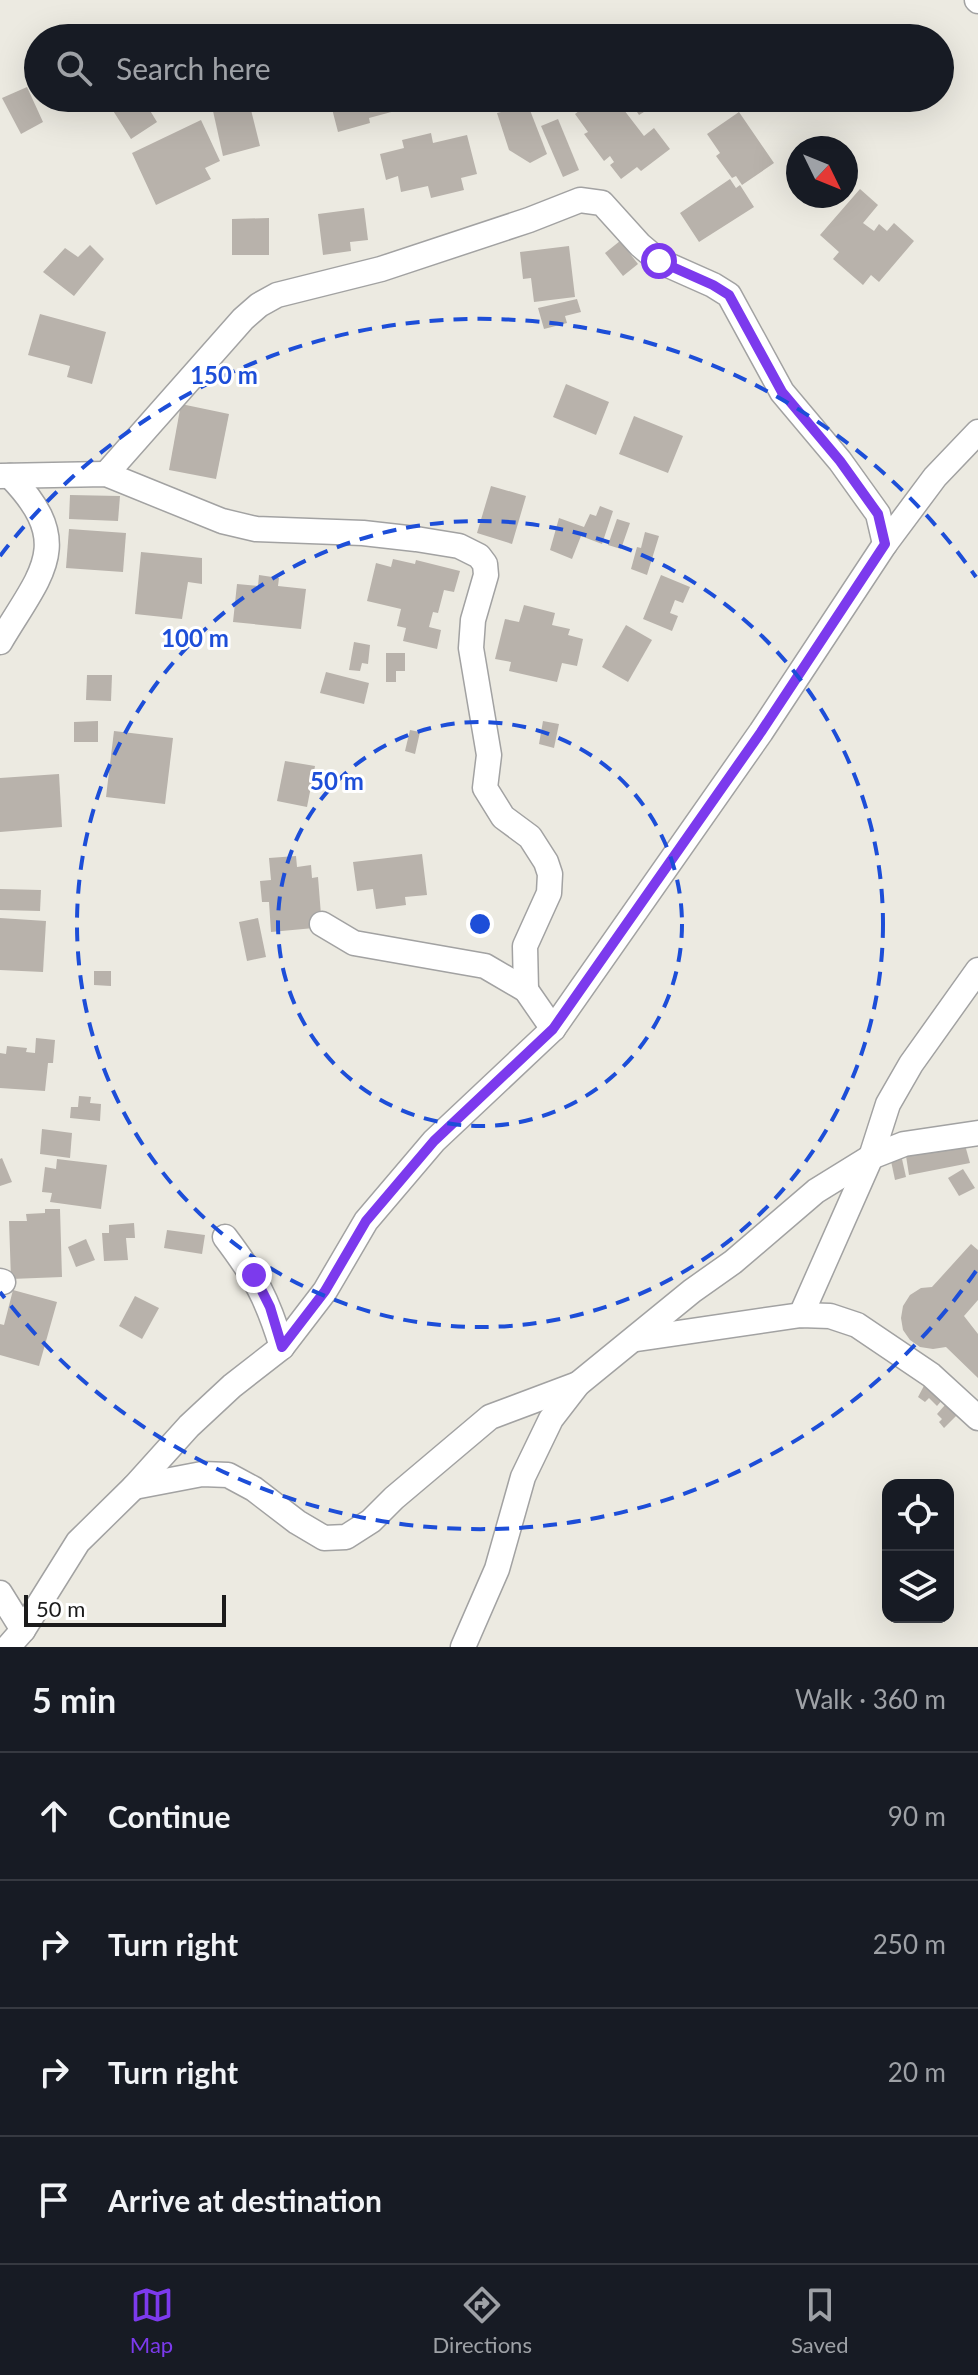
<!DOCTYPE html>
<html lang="en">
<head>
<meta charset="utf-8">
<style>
	body { margin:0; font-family:Lato,sans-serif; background:#20242c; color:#f1f3f6 }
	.controls { position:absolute; right:24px; bottom:24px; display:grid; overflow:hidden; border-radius:16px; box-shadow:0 8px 32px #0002 }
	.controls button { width:72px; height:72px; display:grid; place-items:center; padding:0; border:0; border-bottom:2px solid #363941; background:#171b24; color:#f1f3f6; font:40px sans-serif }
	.compass { position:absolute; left:786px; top:136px; width:72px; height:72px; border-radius:50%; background:#171b24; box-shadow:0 8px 32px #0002; rotate:133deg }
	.scale { position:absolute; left:24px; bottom:20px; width:202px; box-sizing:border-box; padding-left:8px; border:4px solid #1b1b1b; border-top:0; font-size:22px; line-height:28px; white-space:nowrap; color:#1b1b1b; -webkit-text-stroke:6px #fff; paint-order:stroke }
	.stop { position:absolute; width:24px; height:24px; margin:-18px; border:6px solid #7c3aed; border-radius:50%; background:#fff }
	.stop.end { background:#7c3aed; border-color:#fff; box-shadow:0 2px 8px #0008 }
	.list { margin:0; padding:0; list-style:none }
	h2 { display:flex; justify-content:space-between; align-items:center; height:104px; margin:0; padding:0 32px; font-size:34px }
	h2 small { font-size:26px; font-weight:400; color:#9ea1a6 }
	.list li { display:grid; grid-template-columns:52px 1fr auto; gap:24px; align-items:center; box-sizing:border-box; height:128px; padding:0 32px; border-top:2px solid #363941 }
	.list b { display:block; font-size:30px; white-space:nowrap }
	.list em { font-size:26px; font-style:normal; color:#9ea1a6 }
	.icon { flex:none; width:44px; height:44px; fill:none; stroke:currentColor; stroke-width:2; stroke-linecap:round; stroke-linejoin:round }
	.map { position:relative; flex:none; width:978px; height:1647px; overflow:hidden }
	.search { position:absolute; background:#171b24; box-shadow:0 8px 32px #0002; left:24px; right:24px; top:24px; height:88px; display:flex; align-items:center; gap:20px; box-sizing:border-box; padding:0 28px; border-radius:44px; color:#9ea1a6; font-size:30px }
	.sheet { height:616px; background:#171b24 }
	nav { display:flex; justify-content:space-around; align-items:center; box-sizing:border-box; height:112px; border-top:2px solid #363941; background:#171b24; font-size:22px; color:#9ea1a6 }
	nav a { display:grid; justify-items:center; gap:4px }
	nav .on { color:#7c3aed }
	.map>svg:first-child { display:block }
</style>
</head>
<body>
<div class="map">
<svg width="978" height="1647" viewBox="0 0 978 1647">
	<rect width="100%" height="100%" fill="#eceae1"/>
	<!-- building -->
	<g fill="#b8b2ab">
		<polygon points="158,28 160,38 136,38 135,34"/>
		<polygon points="27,87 43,122 21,134 2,98"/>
		<polygon points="105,98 155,98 146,104 157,122 131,139"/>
		<polygon points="226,98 248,98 260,146 223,156 211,102"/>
		<polygon points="319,98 408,98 410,107 369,118 370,123 338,132 331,105 322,108"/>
		<polygon points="596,98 626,98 631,105 624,110 644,136 654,128 670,149 641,171 637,167 621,179 610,165 614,162 610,156 604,161 584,134 588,132 575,114"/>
		<polygon points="628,98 667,98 639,115"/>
		<polygon points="528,105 547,154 530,163 509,150 497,113"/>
		<polygon points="739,112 774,163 742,185 736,176 732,178 716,156 720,153 707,134"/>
		<polygon points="558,119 579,170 563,177 541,126"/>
		<polygon points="201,120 220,161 205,168 211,179 156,205 132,153"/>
		<polygon points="431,133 433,143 467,135 477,174 461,178 464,190 431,198 428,186 401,192 398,176 386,180 380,154 404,148 402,140"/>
		<polygon points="730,179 736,188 740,185 754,207 699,242 680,213"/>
		<polygon points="860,189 878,205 863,223 874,231 879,224 887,231 894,223 914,241 879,282 871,275 863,285 833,259 839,252 820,235"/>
		<polygon points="364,208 368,240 350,242 351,251 323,255 318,214"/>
		<polygon points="269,218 269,255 232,255 232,219"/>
		<polygon points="620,241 638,264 623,276 605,253"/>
		<polygon points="90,245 104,259 74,296 43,272 65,248 78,257"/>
		<polygon points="569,246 575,297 534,302 531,278 523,279 520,252"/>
		<polygon points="577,299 581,312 565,316 567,323 544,329 538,308"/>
		<polygon points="40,314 106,332 92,384 67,377 70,366 28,355"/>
		<polygon points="566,384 609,402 596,435 553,417"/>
		<polygon points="181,404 229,414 216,479 169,470"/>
		<polygon points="634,416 683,436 668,473 619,454"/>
		<polygon points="491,486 526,496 512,544 477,533"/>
		<polygon points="70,495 120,496 118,521 69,519"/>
		<polygon points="600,506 613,511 602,544 581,536 572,559 550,550 559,518 584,527 590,514 596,516"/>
		<polygon points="617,519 630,523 621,549 608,545"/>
		<polygon points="69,529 126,533 123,572 66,568"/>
		<polygon points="645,532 659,536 647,575 631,569 637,547 641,548"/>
		<polygon points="141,552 202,558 202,584 188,582 182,619 135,614"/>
		<polygon points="393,559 415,564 416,560 460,571 454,592 444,590 438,613 433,612 429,627 441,630 437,649 403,641 406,628 397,626 401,609 367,601 376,563 391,567"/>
		<polygon points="259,575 279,578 278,586 306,589 301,629 233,622 237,584 258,586"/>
		<polygon points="661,575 690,587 683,603 675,600 670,613 678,616 672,631 643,619"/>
		<polygon points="524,605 555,613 552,625 570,629 568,635 583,639 577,666 562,663 557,682 509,671 511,662 495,659 505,619 519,622"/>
		<polygon points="626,625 652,640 628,682 602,667"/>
		<polygon points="354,642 370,645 368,664 362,663 360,671 349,670"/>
		<polygon points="386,653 405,653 405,671 396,671 396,682 386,682"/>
		<polygon points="326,672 369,683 364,704 320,693"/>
		<polygon points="87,675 112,675 111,701 86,700"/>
		<polygon points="98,721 98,742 74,742 74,722"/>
		<polygon points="543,721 559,724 554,748 539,744"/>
		<polygon points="410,730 420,732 415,754 405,751"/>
		<polygon points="114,731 173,738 165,804 106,797"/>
		<polygon points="285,761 315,766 307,807 277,801"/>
		<polygon points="59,774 62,827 0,832 0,778"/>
		<polygon points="422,854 427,895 405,897 406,905 376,909 373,889 357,891 353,862"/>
		<polygon points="296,856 297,867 311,865 312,878 318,877 321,915 314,916 314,928 271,932 269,902 262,902 260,881 271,880 269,858"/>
		<polygon points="0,889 41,890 40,911 0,910"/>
		<polygon points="0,918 46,921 43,972 0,970"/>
		<polygon points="258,918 266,957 247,961 239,922"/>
		<polygon points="94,971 111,971 111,986 94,985"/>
		<polygon points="36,1038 55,1040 53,1063 48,1063 45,1091 0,1088 0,1053 6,1054 7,1046 27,1048 26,1052 35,1053"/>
		<polygon points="79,1096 91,1097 90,1103 101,1104 100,1121 70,1118 71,1107 78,1107"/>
		<polygon points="42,1129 72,1133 70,1158 40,1154"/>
		<polygon points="965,1145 970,1163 909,1175 906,1156"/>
		<polygon points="2,1158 12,1182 0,1186 0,1159"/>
		<polygon points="57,1159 107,1165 101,1209 50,1202 52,1193 42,1192 45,1167 56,1169"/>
		<polygon points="902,1159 906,1177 895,1180 891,1161"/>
		<polygon points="963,1169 975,1188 959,1196 948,1178"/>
		<polygon points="45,1209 60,1209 62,1277 11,1279 9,1221 27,1221 26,1214 45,1213"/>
		<polygon points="134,1223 135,1238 126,1238 128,1260 104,1261 102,1233 109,1233 109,1225"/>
		<polygon points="167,1230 205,1235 202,1254 164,1248"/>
		<polygon points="86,1239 95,1260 76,1267 68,1247"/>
		<polygon points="971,1244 978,1250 978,1300 964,1316 978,1334 978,1378 946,1347 933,1349 920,1347 910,1340 903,1330 901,1318 903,1306 910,1295 921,1288 932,1287"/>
		<polygon points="13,1290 57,1302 39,1366 0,1355 0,1324 4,1325"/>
		<polygon points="135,1296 159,1308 142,1339 119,1326"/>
		<polygon points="926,1382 943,1399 937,1406 929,1398 925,1402 918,1397"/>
		<polygon points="945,1405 957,1415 944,1428 939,1422 942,1419 937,1414"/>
	</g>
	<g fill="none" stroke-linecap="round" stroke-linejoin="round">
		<!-- street casing -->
		<g stroke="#a2a2a2" stroke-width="27">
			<g id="street">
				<polyline points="977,0 978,1"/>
				<polyline points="106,474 243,319 259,305 277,295 381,269 529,220 580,200 602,203 640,245 659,261 713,285 729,295 782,392 840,461 878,514 885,544"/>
				<polyline points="0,476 106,474 222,521 256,529 363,533 416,539 459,546 479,556 485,564 486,575 473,620 471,648 489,755 485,788 503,817 530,837 546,862 550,874 549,893 525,946 526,990"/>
				<path d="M0 642C41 573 76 544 10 476"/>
				<polyline points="322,924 354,943 485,966 526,990 553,1029"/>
				<path d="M225 1237C256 1278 267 1298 282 1347"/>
				<polyline points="0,1281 3,1282"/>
				<polyline points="801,1315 871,1157 888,1104 911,1064 978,970"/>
				<polyline points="637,1339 801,1315 830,1316 857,1325 931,1375 978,1418"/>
				<polyline points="134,1487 202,1474 228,1475 254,1489 297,1522 324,1538 346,1537 371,1521 394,1498 490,1417 578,1384"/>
				<polyline points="0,1593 23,1630"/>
				<polyline points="8,1647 23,1630 78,1542 134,1487 189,1426 232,1386 282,1347 325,1291 366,1221 434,1141 553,1029 761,732 885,544 935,477 978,432"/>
				<polyline points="463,1647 497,1569 523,1477 551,1419 578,1384 692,1291 733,1262 816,1191 871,1157 904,1144 978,1133"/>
			</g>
		</g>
		<!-- street -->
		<use href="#street" stroke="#fff" stroke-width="24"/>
	</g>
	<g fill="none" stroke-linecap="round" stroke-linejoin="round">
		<!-- route -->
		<polyline stroke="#7c3aed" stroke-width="10" points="254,1275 270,1307 282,1347 325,1291 366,1221 434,1141 553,1029 761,732 885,544 878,514 840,461 782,392 729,295 713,285 659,261"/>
	</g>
	<!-- distance rings -->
	<g fill="none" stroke="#1d4ed8" stroke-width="4" stroke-dasharray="14 10">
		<circle cx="480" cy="924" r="202"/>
		<circle cx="480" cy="924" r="403"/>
		<path d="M976 1271A605 605 0 0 1 0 1292M0 556A605 605 0 0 1 976 577"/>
	</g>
	<circle cx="480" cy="924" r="12" fill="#1d4ed8" stroke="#fff" stroke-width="4"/>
	<g font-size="24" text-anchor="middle" font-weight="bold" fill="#1d4ed8" stroke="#fff" stroke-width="6" stroke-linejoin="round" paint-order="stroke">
		<text x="224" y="384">150 m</text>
		<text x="195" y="647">100 m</text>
		<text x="337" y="790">50 m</text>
	</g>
</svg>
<div class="controls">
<button><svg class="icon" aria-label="locate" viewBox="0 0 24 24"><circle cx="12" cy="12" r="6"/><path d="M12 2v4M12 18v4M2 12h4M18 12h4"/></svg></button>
<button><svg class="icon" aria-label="layers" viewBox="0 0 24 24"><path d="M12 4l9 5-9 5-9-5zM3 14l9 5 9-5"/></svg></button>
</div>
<svg class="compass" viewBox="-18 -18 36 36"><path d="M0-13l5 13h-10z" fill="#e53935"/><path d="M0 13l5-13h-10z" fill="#9ea1a6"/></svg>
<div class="scale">50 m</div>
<div class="stop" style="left:659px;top:261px"></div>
<div class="stop end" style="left:254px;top:1275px"></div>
<div class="search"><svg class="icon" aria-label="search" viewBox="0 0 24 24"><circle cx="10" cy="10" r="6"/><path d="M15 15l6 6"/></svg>Search here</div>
</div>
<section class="sheet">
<h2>5 min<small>Walk · 360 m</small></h2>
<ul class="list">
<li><svg class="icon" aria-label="ahead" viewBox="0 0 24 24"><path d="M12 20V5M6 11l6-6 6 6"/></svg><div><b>Continue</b></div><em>90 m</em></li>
<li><svg class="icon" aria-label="right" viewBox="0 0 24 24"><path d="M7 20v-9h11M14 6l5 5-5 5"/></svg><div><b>Turn right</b></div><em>250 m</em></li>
<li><svg class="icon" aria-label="right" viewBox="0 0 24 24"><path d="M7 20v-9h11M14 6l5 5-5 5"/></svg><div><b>Turn right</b></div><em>20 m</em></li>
<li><svg class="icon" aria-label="arrive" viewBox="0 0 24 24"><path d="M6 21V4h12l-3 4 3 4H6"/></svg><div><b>Arrive at destination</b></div></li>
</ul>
</section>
<nav>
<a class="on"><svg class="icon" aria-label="map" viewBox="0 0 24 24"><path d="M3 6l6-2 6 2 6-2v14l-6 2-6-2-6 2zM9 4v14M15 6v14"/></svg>Map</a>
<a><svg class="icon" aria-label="directions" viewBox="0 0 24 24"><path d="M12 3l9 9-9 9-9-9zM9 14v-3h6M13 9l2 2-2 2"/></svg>Directions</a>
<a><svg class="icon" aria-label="saved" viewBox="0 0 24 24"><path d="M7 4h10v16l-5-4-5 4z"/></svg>Saved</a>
</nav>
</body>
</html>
